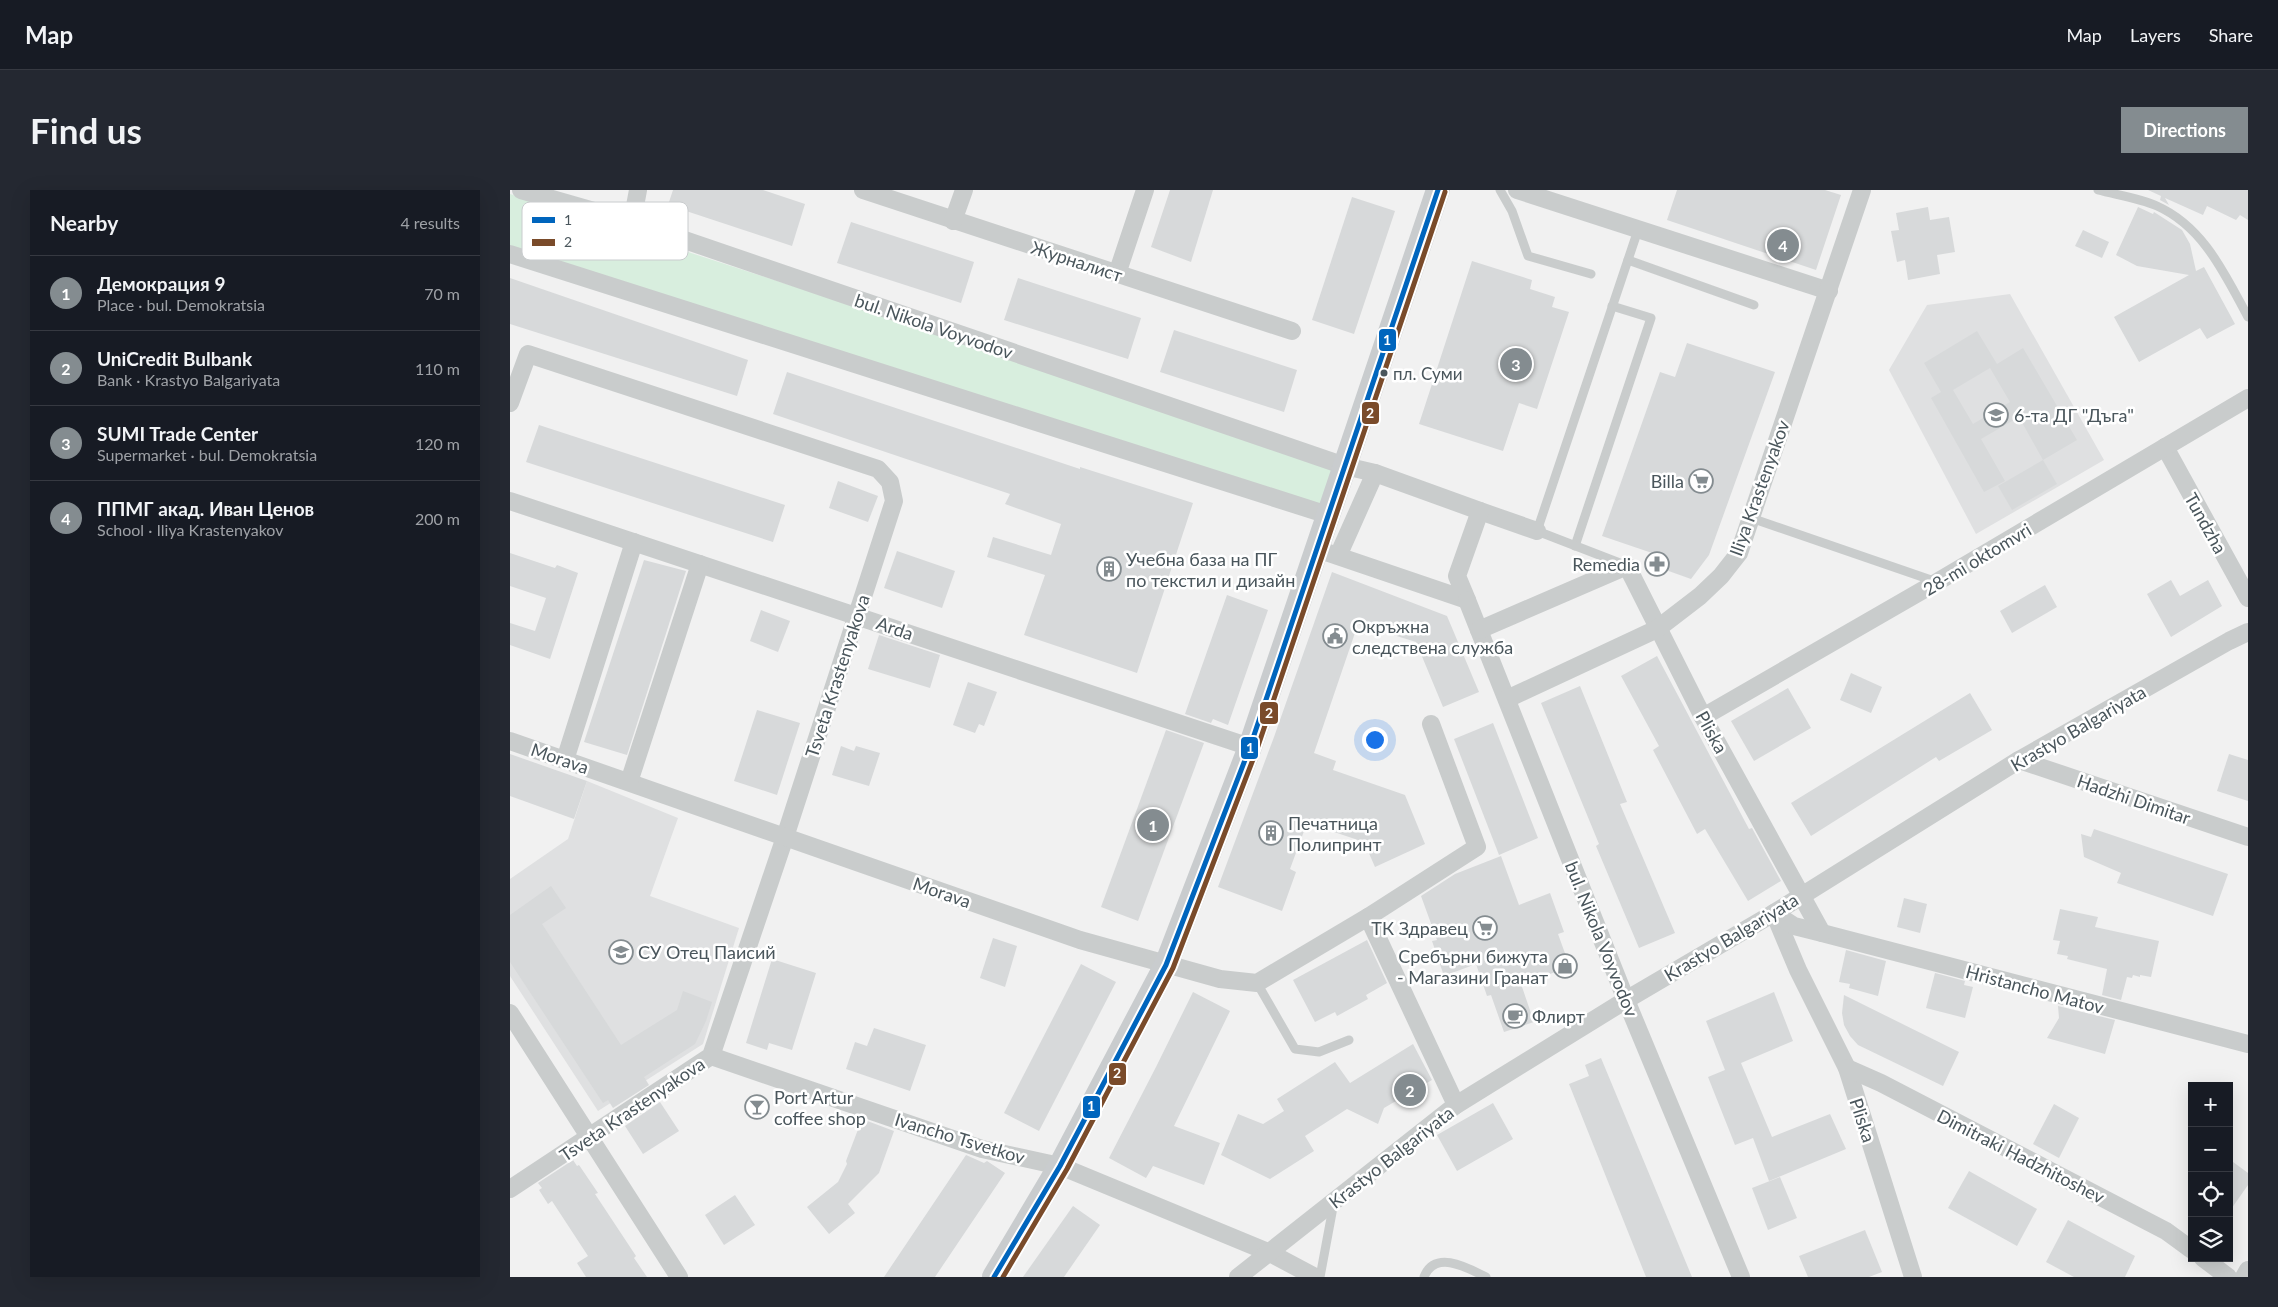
<!DOCTYPE html>
<html lang="en">
<head>
<meta charset="utf-8">
<style>
	body { margin:0; font-family:Lato,sans-serif; background:#242831; color:#f1f3f6 }
	.controls { position:absolute; right:15px; bottom:15px; display:grid; overflow:hidden; border-radius:0px; box-shadow:0 5px 20px #0002 }
	.controls button { width:45px; height:45px; display:grid; place-items:center; padding:0; border:0; border-bottom:1px solid #363941; background:#171b24; color:#f1f3f6; font:25px sans-serif }
	.you { position:absolute; left:864px; top:549px; width:18px; height:18px; margin:-12px; border:4px solid #fff; border-radius:50%; background:#1a73e8; box-shadow:0 0 0 8px #1a73e833 }
	.badge { display:grid; place-items:center; width:32px; height:32px; border-radius:50%; background:#848c90; color:#fff; font-size:16px; font-weight:700 }
	.pin { position:absolute; translate:-50% -50%; border:2px solid #fff; box-shadow:0 1px 5px #0006 }
	.list { margin:0; padding:0; list-style:none }
	h2 { display:flex; justify-content:space-between; align-items:center; height:65px; margin:0; padding:0 20px; font-size:21px }
	h2 small { font-size:16px; font-weight:400; color:#9ea1a6 }
	.list li { display:grid; grid-template-columns:32px 1fr auto; gap:15px; align-items:center; box-sizing:border-box; height:75px; padding:0 20px; border-top:1px solid #363941 }
	.list b { display:block; font-size:19px; white-space:nowrap }
	.list p { margin:0; font-size:16px; white-space:nowrap; color:#9ea1a6 }
	.list em { font-size:16px; font-style:normal; color:#9ea1a6 }
	.icon { flex:none; width:28px; height:28px; fill:none; stroke:currentColor; stroke-width:2; stroke-linecap:round; stroke-linejoin:round }
	.map { position:relative; flex:none; width:1738px; height:1087px; overflow:hidden; border-radius:0px }
	header { display:flex; align-items:center; gap:30px; box-sizing:border-box; height:70px; padding:0 25px; background:#171b24; border-bottom:1px solid #363941 }
	header strong { font-size:24px }
	nav { display:flex; gap:28px; margin-inline-start:auto; font-size:18px }
	.intro { display:flex; align-items:center; justify-content:space-between; box-sizing:border-box; height:120px; padding:0 30px }
	h1 { margin:0; font-size:35px }
	.button { padding:12px 22px; border-radius:0px; background:#848c90; color:#fff; font-size:18px; font-weight:700 }
	main { display:flex; gap:30px; padding:0 30px }
	aside { flex:1; background:#171b24; border-radius:0px; box-shadow:0 5px 20px #0002 }
	.map>svg:first-child { display:block }
</style>
</head>
<body>
<header>
<strong>Map</strong>
<nav><a>Map</a><a>Layers</a><a>Share</a></nav>
</header>
<div class="intro"><h1>Find us</h1><a class="button">Directions</a></div>
<main>
<aside>
<h2>Nearby<small>4 results</small></h2>
<ul class="list">
<li><span class="badge">1</span><div><b>Демокрация 9</b><p>Place · bul. Demokratsia</p></div><em>70 m</em></li>
<li><span class="badge">2</span><div><b>UniCredit Bulbank</b><p>Bank · Krastyo Balgariyata</p></div><em>110 m</em></li>
<li><span class="badge">3</span><div><b>SUMI Trade Center</b><p>Supermarket · bul. Demokratsia</p></div><em>120 m</em></li>
<li><span class="badge">4</span><div><b>ППМГ акад. Иван Ценов</b><p>School · Iliya Krastenyakov</p></div><em>200 m</em></li>
</ul>
</aside>
<div class="map">
<svg width="1738" height="1087" viewBox="0 0 1738 1087">
	<rect width="100%" height="100%" fill="#f1f1f1"/>
	<!-- education -->
	<g fill="#dfe0e1">
		<polygon points="1500,104 1594,270 1466,344 1379,180 1417,115"/>
		<polygon points="77,591 168,628 140,706 229,738 193,854 88,921 0,786 0,689 58,649"/>
	</g>
	<!-- green -->
	<polygon fill="#d8eede" points="0,4 835,276 818,325 0,64"/>
	<!-- building -->
	<g fill="#d7d9da" fill-rule="evenodd">
		<polygon points="163,0 253,0 295,14 282,56 158,15"/>
		<polygon points="660,0 703,0 681,72 641,57"/>
		<polygon points="1167,0 1315,0 1331,5 1306,80 1157,30"/>
		<polygon points="1638,0 1738,0 1738,30 1730,25 1726,30 1697,16 1693,25 1655,8 1659,15 1650,10 1651,6"/>
		<polygon points="842,7 885,21 844,144 802,130"/>
		<polygon points="1418,17 1420,30 1439,27 1445,62 1427,65 1430,84 1398,90 1395,70 1387,72 1381,41 1389,40 1386,23"/>
		<polygon points="1628,17 1643,24 1644,22 1672,40 1680,54 1686,81 1694,77 1725,134 1697,149 1690,138 1629,172 1604,127 1679,85 1627,76 1606,65"/>
		<polygon points="341,32 464,72 451,113 327,73"/>
		<polygon points="1573,40 1599,52 1592,68 1565,56"/>
		<polygon points="962,71 1022,90 1020,99 1045,107 1042,117 1059,122 1027,219 1009,213 993,261 909,234"/>
		<polygon points="0,88 238,170 227,206 0,134"/>
		<polygon points="508,88 631,128 618,169 494,130"/>
		<polygon points="664,140 787,180 774,222 650,182"/>
		<path d="M1467 141 1487 174 1513 158 1567 250 1533 270 1509 227 1471 249 1495 291 1474 302 1421 208 1431 202 1414 173ZM1480 178 1500 212 1463 234 1443 200Z"/>
		<polygon points="1177,153 1265,182 1199,365 1181,389 1139,374 1142,363 1092,346 1150,182 1165,187"/>
		<polygon points="277,182 570,279 570,277 683,313 627,483 514,445 535,385 477,367 483,347 541,365 551,334 495,314 500,304 263,224"/>
		<polygon points="29,235 275,315 263,352 16,272"/>
		<polygon points="1533,270 1547,294 1502,320 1488,296"/>
		<polygon points="328,291 368,306 358,332 319,318"/>
		<polygon points="387,361 445,381 432,418 374,398"/>
		<polygon points="0,363 45,378 47,375 68,383 40,469 0,455 0,433 25,441 36,408 0,396"/>
		<polygon points="134,370 176,381 117,565 74,552"/>
		<polygon points="822,382 937,426 969,502 933,517 906,452 848,434 804,563 826,571 823,580 895,605 915,654 865,677 854,652 797,633 780,679 786,682 772,721 708,697 764,547"/>
		<polygon points="1661,390 1670,406 1698,390 1712,416 1661,447 1637,404"/>
		<polygon points="1535,395 1547,417 1502,443 1490,421"/>
		<polygon points="717,405 758,420 718,535 703,529 701,533 675,524"/>
		<polygon points="251,420 280,431 268,462 240,451"/>
		<polygon points="369,445 430,465 420,498 358,479"/>
		<polygon points="1147,466 1239,639 1242,638 1271,691 1238,711 1195,639 1187,644 1143,560 1149,556 1111,486"/>
		<polygon points="1341,483 1372,497 1361,523 1330,510"/>
		<polygon points="458,492 487,502 474,536 469,534 465,543 443,535"/>
		<polygon points="1070,496 1117,612 1110,614 1165,743 1129,758 1086,656 1089,654 1031,513"/>
		<polygon points="1278,498 1301,538 1244,571 1221,531"/>
		<polygon points="1460,503 1482,540 1429,571 1426,567 1301,646 1281,613"/>
		<polygon points="247,520 290,533 267,605 224,591"/>
		<polygon points="983,533 1028,648 989,665 944,549"/>
		<polygon points="656,540 694,553 628,731 591,717"/>
		<polygon points="331,556 344,561 346,556 370,563 359,596 322,585"/>
		<polygon points="0,564 77,591 64,629 0,606"/>
		<polygon points="1719,564 1738,570 1738,611 1707,601"/>
		<polygon points="1584,639 1718,684 1703,726 1607,693 1611,683 1574,667 1571,644 1581,647"/>
		<polygon points="991,666 1009,715 1040,703 1054,742 1048,744 1060,777 1011,794 1024,832 994,842 981,805 977,806 966,774 934,786 922,751 927,750 911,706 945,684"/>
		<polygon points="41,696 56,718 32,734 111,855 167,820 173,801 202,812 196,831 185,854 134,887 139,895 103,918 98,910 93,913 0,772 0,725"/>
		<polygon points="1394,708 1417,714 1410,743 1387,737"/>
		<polygon points="1550,719 1588,727 1585,737 1649,751 1641,787 1630,785 1630,787 1623,785 1622,788 1617,787 1611,810 1592,805 1597,779 1557,769 1558,766 1547,764 1550,751 1543,750"/>
		<polygon points="483,748 507,756 495,797 470,788"/>
		<polygon points="857,750 877,793 856,805 858,809 827,826 825,822 805,832 783,790"/>
		<polygon points="1336,760 1376,771 1368,806 1339,798 1340,794 1329,792"/>
		<polygon points="262,769 306,783 282,860 259,853 257,860 236,853"/>
		<polygon points="571,774 606,792 529,941 494,923"/>
		<polygon points="1425,783 1455,791 1454,795 1463,797 1455,828 1416,818"/>
		<polygon points="683,802 720,821 664,936 710,953 694,995 643,976 636,988 599,968 646,877"/>
		<polygon points="1264,802 1283,851 1231,873 1262,947 1320,924 1336,959 1259,991 1243,948 1225,955 1198,887 1215,880 1196,831"/>
		<polygon points="1334,805 1449,862 1433,896 1348,855 1340,846 1334,835 1332,823"/>
		<polygon points="1548,816 1605,830 1595,864 1537,848 1549,828"/>
		<polygon points="364,838 416,855 400,901 336,879 345,852 357,856"/>
		<polygon points="903,854 922,890 874,918 868,934 837,919 795,946 804,961 760,989 711,965 728,924 753,934 774,921 767,909 825,872 840,893"/>
		<polygon points="1091,868 1182,1087 1136,1087 1059,894 1079,886 1075,875"/>
		<polygon points="150,912 169,941 133,964 115,936"/>
		<polygon points="983,913 1003,949 947,981 927,945"/>
		<polygon points="1544,914 1569,928 1549,968 1523,954"/>
		<polygon points="352,929 384,941 369,983 338,1014 345,1023 319,1044 297,1017 328,992 337,974 336,971"/>
		<polygon points="456,965 474,973 477,971 495,983 425,1087 374,1087"/>
		<polygon points="1719,969 1738,983 1738,995 1719,1022"/>
		<polygon points="63,970 67,976 69,975 88,1003 85,1004 126,1066 124,1068 137,1087 76,1087 67,1073 78,1066 42,1011 38,1014 29,1000 32,998 28,993"/>
		<polygon points="1459,981 1527,1019 1507,1056 1438,1018"/>
		<polygon points="1270,987 1287,1028 1258,1040 1242,998"/>
		<polygon points="225,1005 245,1035 214,1055 195,1025"/>
		<polygon points="563,1016 590,1035 554,1087 513,1087"/>
		<polygon points="1558,1030 1625,1066 1615,1087 1564,1087 1536,1072"/>
		<polygon points="1355,1040 1372,1082 1359,1087 1298,1087 1289,1066"/>
	</g>
	<g fill="none" stroke-linecap="round" stroke-linejoin="round">
		<!-- lane -->
		<g stroke="#c9cccc" stroke-width="9">
			<polyline points="990,0 1002,21 1018,66 1081,84"/>
			<path d="M1588 0C1607 5 1629 8 1647 16 1694 37 1715 85 1738 127"/>
			<polyline points="1118,70 1244,115"/>
			<polyline points="1241,328 1427,392"/>
			<polyline points="1065,356 1141,128 1102,116"/>
			<polyline points="1115,375 1027,341 1128,40"/>
			<polyline points="747,793 785,859 809,862 839,850"/>
			<polyline points="810,1087 824,1012"/>
			<path d="M914 1087C925 1059 958 1078 976 1087"/>
		</g>
		<!-- street -->
		<g stroke="#c9cccc" stroke-width="18">
			<polyline points="11,0 122,32 835,276 865,283"/>
			<polyline points="353,0 782,141"/>
			<polyline points="1007,0 1319,101"/>
			<polyline points="443,31 454,0"/>
			<polyline points="122,32 128,0"/>
			<polyline points="0,64 818,325"/>
			<polyline points="607,84 635,0"/>
			<polyline points="0,213 18,164 368,279 380,292 384,311 275,647 201,866 0,999"/>
			<polyline points="1655,257 1738,408"/>
			<polyline points="0,311 740,557"/>
			<polyline points="970,321 1027,341"/>
			<polyline points="807,359 957,410 947,386 970,321 865,283 828,366"/>
			<polyline points="957,410 1116,810 1231,1087"/>
			<polyline points="969,440 1117,376 1193,527 1312,743 1738,854"/>
			<polyline points="997,509 1147,439 1190,406 1211,386 1229,363 1352,0"/>
			<polyline points="1193,527 1427,392 1738,208"/>
			<polyline points="921,534 967,657 858,727 946,915"/>
			<polyline points="0,551 570,750 710,789 747,793 858,727"/>
			<polyline points="55,570 124,352"/>
			<polyline points="1509,570 1738,647"/>
			<polyline points="119,592 190,374"/>
			<polyline points="1264,723 1288,780 1337,878 1403,1087"/>
			<polyline points="1264,723 1284,736 1312,743"/>
			<polyline points="0,823 169,1087"/>
			<polyline points="201,866 472,959 550,976 758,1062 805,1087"/>
			<polyline points="1337,878 1371,893 1656,1041 1682,1060"/>
			<polyline points="1693,1068 1718,1087"/>
			<polyline points="728,1087 946,915 1116,810 1264,723 1509,570 1719,451 1738,442"/>
			<polyline points="1734,1087 1738,1080"/>
		</g>
		<!-- secondary -->
		<polyline stroke="#c9ccce" stroke-width="24" points="484,1087 550,976 656,775 740,557 928,0"/>
		<!-- bus-1 casing -->
		<g stroke="#fff" stroke-width="9">
			<polyline id="bus-1" points="484,1087 550,976 656,775 740,557 928,0"/>
		</g>
		<!-- bus-2 casing -->
		<g stroke="#fff" stroke-width="9">
			<polyline id="bus-2" points="493,1087 557,979 663,778 747,559 935,2"/>
		</g>
		<!-- bus-1 -->
		<use href="#bus-1" stroke="#0065bd" stroke-width="5"/>
		<!-- bus-2 -->
		<use href="#bus-2" stroke="#7a4b2a" stroke-width="5"/>
	</g>
	<!-- icons -->
	<defs>
		<g id="school-ring" transform="scale(1.25)"><circle r="9.5" fill="#fff" stroke="#848c90" stroke-width="1.5"/><path d="M0-5L7-2L0 1L-7-2ZM-4 1L0 2.5L4 1V4Q0 6-4 4Z" fill="#848c90"/></g>
		<g id="supermarket-ring" transform="scale(1.25)"><circle r="9.5" fill="#fff" stroke="#848c90" stroke-width="1.5"/><path d="M-6-5.5h2.5l.6 2H6L4.5 2H-2.5L-4.4-4H-6ZM-1.5 3.2a1.3 1.3 0 1 0 .1 0ZM3 3.2a1.3 1.3 0 1 0 .1 0Z" fill="#848c90"/></g>
		<g id="pharmacy-ring" transform="scale(1.25)"><circle r="9.5" fill="#fff" stroke="#848c90" stroke-width="1.5"/><path d="M-2-6h4v4h4v4h-4v4h-4v-4h-4v-4h4Z" fill="#848c90"/></g>
		<g id="building-ring" transform="scale(1.25)"><circle r="9.5" fill="#fff" stroke="#848c90" stroke-width="1.5"/><path d="M-4-6H4V6H1V3H-1V6H-4ZM-2.5-4.3h1.7v1.8h-1.7ZM.8-4.3h1.7v1.8H.8ZM-2.5-1h1.7V.8h-1.7ZM.8-1h1.7V.8H.8Z" fill="#848c90"/></g>
		<g id="civic-ring" transform="scale(1.25)"><circle r="9.5" fill="#fff" stroke="#848c90" stroke-width="1.5"/><path d="M-.6-6.5H3V-4.5H.6V-3L4-1V1h2V6H-6V1h2V-1L-.6-3ZM-1.2 2.5V6h2.4V2.5Z" fill="#848c90"/></g>
		<g id="shop-ring" transform="scale(1.25)"><circle r="9.5" fill="#fff" stroke="#848c90" stroke-width="1.5"/><path d="M-5-2.5h2.3a2.7 3.5 0 0 1 5.4 0H5L5.5 6h-11ZM-1.5-2.5h3a1.5 2.3 0 0 0-3 0Z" fill="#848c90"/></g>
		<g id="cafe-ring" transform="scale(1.25)"><circle r="9.5" fill="#fff" stroke="#848c90" stroke-width="1.5"/><path d="M-5.5-4.5H6V0H3Q3 3.5 0 3.5H-2.5Q-5.5 3.5-5.5 0ZM3-3.2v2h1.7v-2ZM-6 4.5H4V6H-6Z" fill="#848c90"/></g>
		<g id="bar-ring" transform="scale(1.25)"><circle r="9.5" fill="#fff" stroke="#848c90" stroke-width="1.5"/><path d="M-6-5H6L.8 .8V4.5H3.5V6h-7V4.5H-.8V.8Z" fill="#848c90"/></g>
	</defs>
	<g fill-rule="evenodd">
		<use href="#school-ring" x="1486" y="225"/>
		<use href="#supermarket-ring" x="1191" y="291"/>
		<use href="#pharmacy-ring" x="1147" y="374"/>
		<use href="#building-ring" x="599" y="379"/>
		<use href="#civic-ring" x="825" y="446"/>
		<use href="#building-ring" x="761" y="643"/>
		<use href="#supermarket-ring" x="975" y="738"/>
		<use href="#school-ring" x="111" y="762"/>
		<use href="#shop-ring" x="1055" y="776"/>
		<use href="#cafe-ring" x="1005" y="826"/>
		<use href="#bar-ring" x="247" y="917"/>
	</g>
	<!-- markers -->
	<circle fill="#4a565c" stroke="#fff" stroke-width="2" cx="874" cy="183" r="4.5"/>
	<g text-anchor="middle" dominant-baseline="central" stroke-width="5" stroke-linejoin="round" paint-order="stroke">
		<!-- bus labels -->
		<g font-size="17" fill="#4a565c" stroke="#fff" text-anchor="start">
			<text x="883" y="183">пл. Суми</text>
		</g>
		<!-- street labels -->
		<g font-size="18" fill="#4a565c" stroke="#fff">
			<text transform="translate(567 71) rotate(18)">Журналист</text>
			<text transform="translate(424 136) rotate(19)">bul. Nikola Voyvodov</text>
			<text transform="translate(1249 298) rotate(-70)">Iliya Krastenyakov</text>
			<text transform="translate(1696 333) rotate(61)">Tundzha</text>
			<text transform="translate(1467 369) rotate(-31)">28-mi oktomvri</text>
			<text transform="translate(385 438) rotate(19)">Arda</text>
			<text transform="translate(327 486) rotate(-72)">Tsveta Krastenyakova</text>
			<text transform="translate(1568 538) rotate(-30)">Krastyo Balgariyata</text>
			<text transform="translate(1202 542) rotate(61)">Pliska</text>
			<text transform="translate(50 568) rotate(19)">Morava</text>
			<text transform="translate(1624 609) rotate(19)">Hadzhi Dimitar</text>
			<text transform="translate(432 702) rotate(19)">Morava</text>
			<text transform="translate(1221 747) rotate(-31)">Krastyo Balgariyata</text>
			<text transform="translate(1092 749) rotate(68)">bul. Nikola Voyvodov</text>
			<text transform="translate(1525 799) rotate(15)">Hristancho Matov</text>
			<text transform="translate(122 919) rotate(-34)">Tsveta Krastenyakova</text>
			<text transform="translate(1353 930) rotate(72)">Pliska</text>
			<text transform="translate(450 948) rotate(17)">Ivancho Tsvetkov</text>
			<text transform="translate(1511 966) rotate(27)">Dimitraki Hadzhitoshev</text>
			<text transform="translate(881 967) rotate(-38)">Krastyo Balgariyata</text>
		</g>
		<!-- poi labels -->
		<g font-size="18" fill="#4a565c" stroke="#fff" text-anchor="start">
			<text x="1504" y="225">6-та ДГ "Дъга"</text>
			<text x="1174" y="291" text-anchor="end">Billa</text>
			<text x="616" y="369">Учебна база на ПГ<tspan x="616" dy="21">по текстил и дизайн</tspan></text>
			<text x="1130" y="374" text-anchor="end">Remedia</text>
			<text x="842" y="436">Окръжна<tspan x="842" dy="21">следствена служба</tspan></text>
			<text x="778" y="633">Печатница<tspan x="778" dy="21">Полипринт</tspan></text>
			<text x="958" y="738" text-anchor="end">ТК Здравец</text>
			<text x="128" y="762">СУ Отец Паисий</text>
			<text x="1038" y="766" text-anchor="end">Сребърни бижута<tspan x="1038" dy="21">- Магазини Гранат</tspan></text>
			<text x="1022" y="826">Флирт</text>
			<text x="264" y="907">Port Artur<tspan x="264" dy="21">coffee shop</tspan></text>
		</g>
	</g>
	<!-- legend -->
	<rect x="12" y="12" width="166" height="58" rx="8" fill="#fff" stroke="#c9ccce" stroke-width="1"/>
	<rect x="22" y="27" width="23" height="6" fill="#0065bd"/>
	<rect x="22" y="49" width="23" height="7" fill="#7a4b2a"/>
	<g font-size="14" fill="#4a565c">
		<text x="54" y="35">1</text>
		<text x="54" y="57">2</text>
	</g>
	<g stroke="#fff" stroke-width="2">
		<rect x="868" y="138" width="19" height="24" rx="5" fill="#0065bd"/>
		<rect x="851" y="211" width="19" height="24" rx="5" fill="#7a4b2a"/>
		<rect x="749" y="511" width="20" height="24" rx="5" fill="#7a4b2a"/>
		<rect x="730" y="546" width="19" height="24" rx="5" fill="#0065bd"/>
		<rect x="598" y="872" width="19" height="24" rx="5" fill="#7a4b2a"/>
		<rect x="572" y="905" width="19" height="24" rx="5" fill="#0065bd"/>
	</g>
	<g font-size="14" text-anchor="middle" font-weight="bold" fill="#fff">
		<text x="877" y="155">1</text>
		<text x="860" y="228">2</text>
		<text x="759" y="528">2</text>
		<text x="740" y="563">1</text>
		<text x="607" y="888">2</text>
		<text x="581" y="921">1</text>
	</g>
</svg>
<div class="controls">
<button>+</button>
<button>−</button>
<button><svg class="icon" aria-label="locate" viewBox="0 0 24 24"><circle cx="12" cy="12" r="6"/><path d="M12 2v4M12 18v4M2 12h4M18 12h4"/></svg></button>
<button><svg class="icon" aria-label="layers" viewBox="0 0 24 24"><path d="M12 4l9 5-9 5-9-5zM3 14l9 5 9-5"/></svg></button>
</div>
<div class="you"></div>
<div class="pin badge" style="left:643px;top:635px">1</div>
<div class="pin badge" style="left:900px;top:900px">2</div>
<div class="pin badge" style="left:1006px;top:174px">3</div>
<div class="pin badge" style="left:1273px;top:55px">4</div>
</div>
</main>
</body>
</html>
